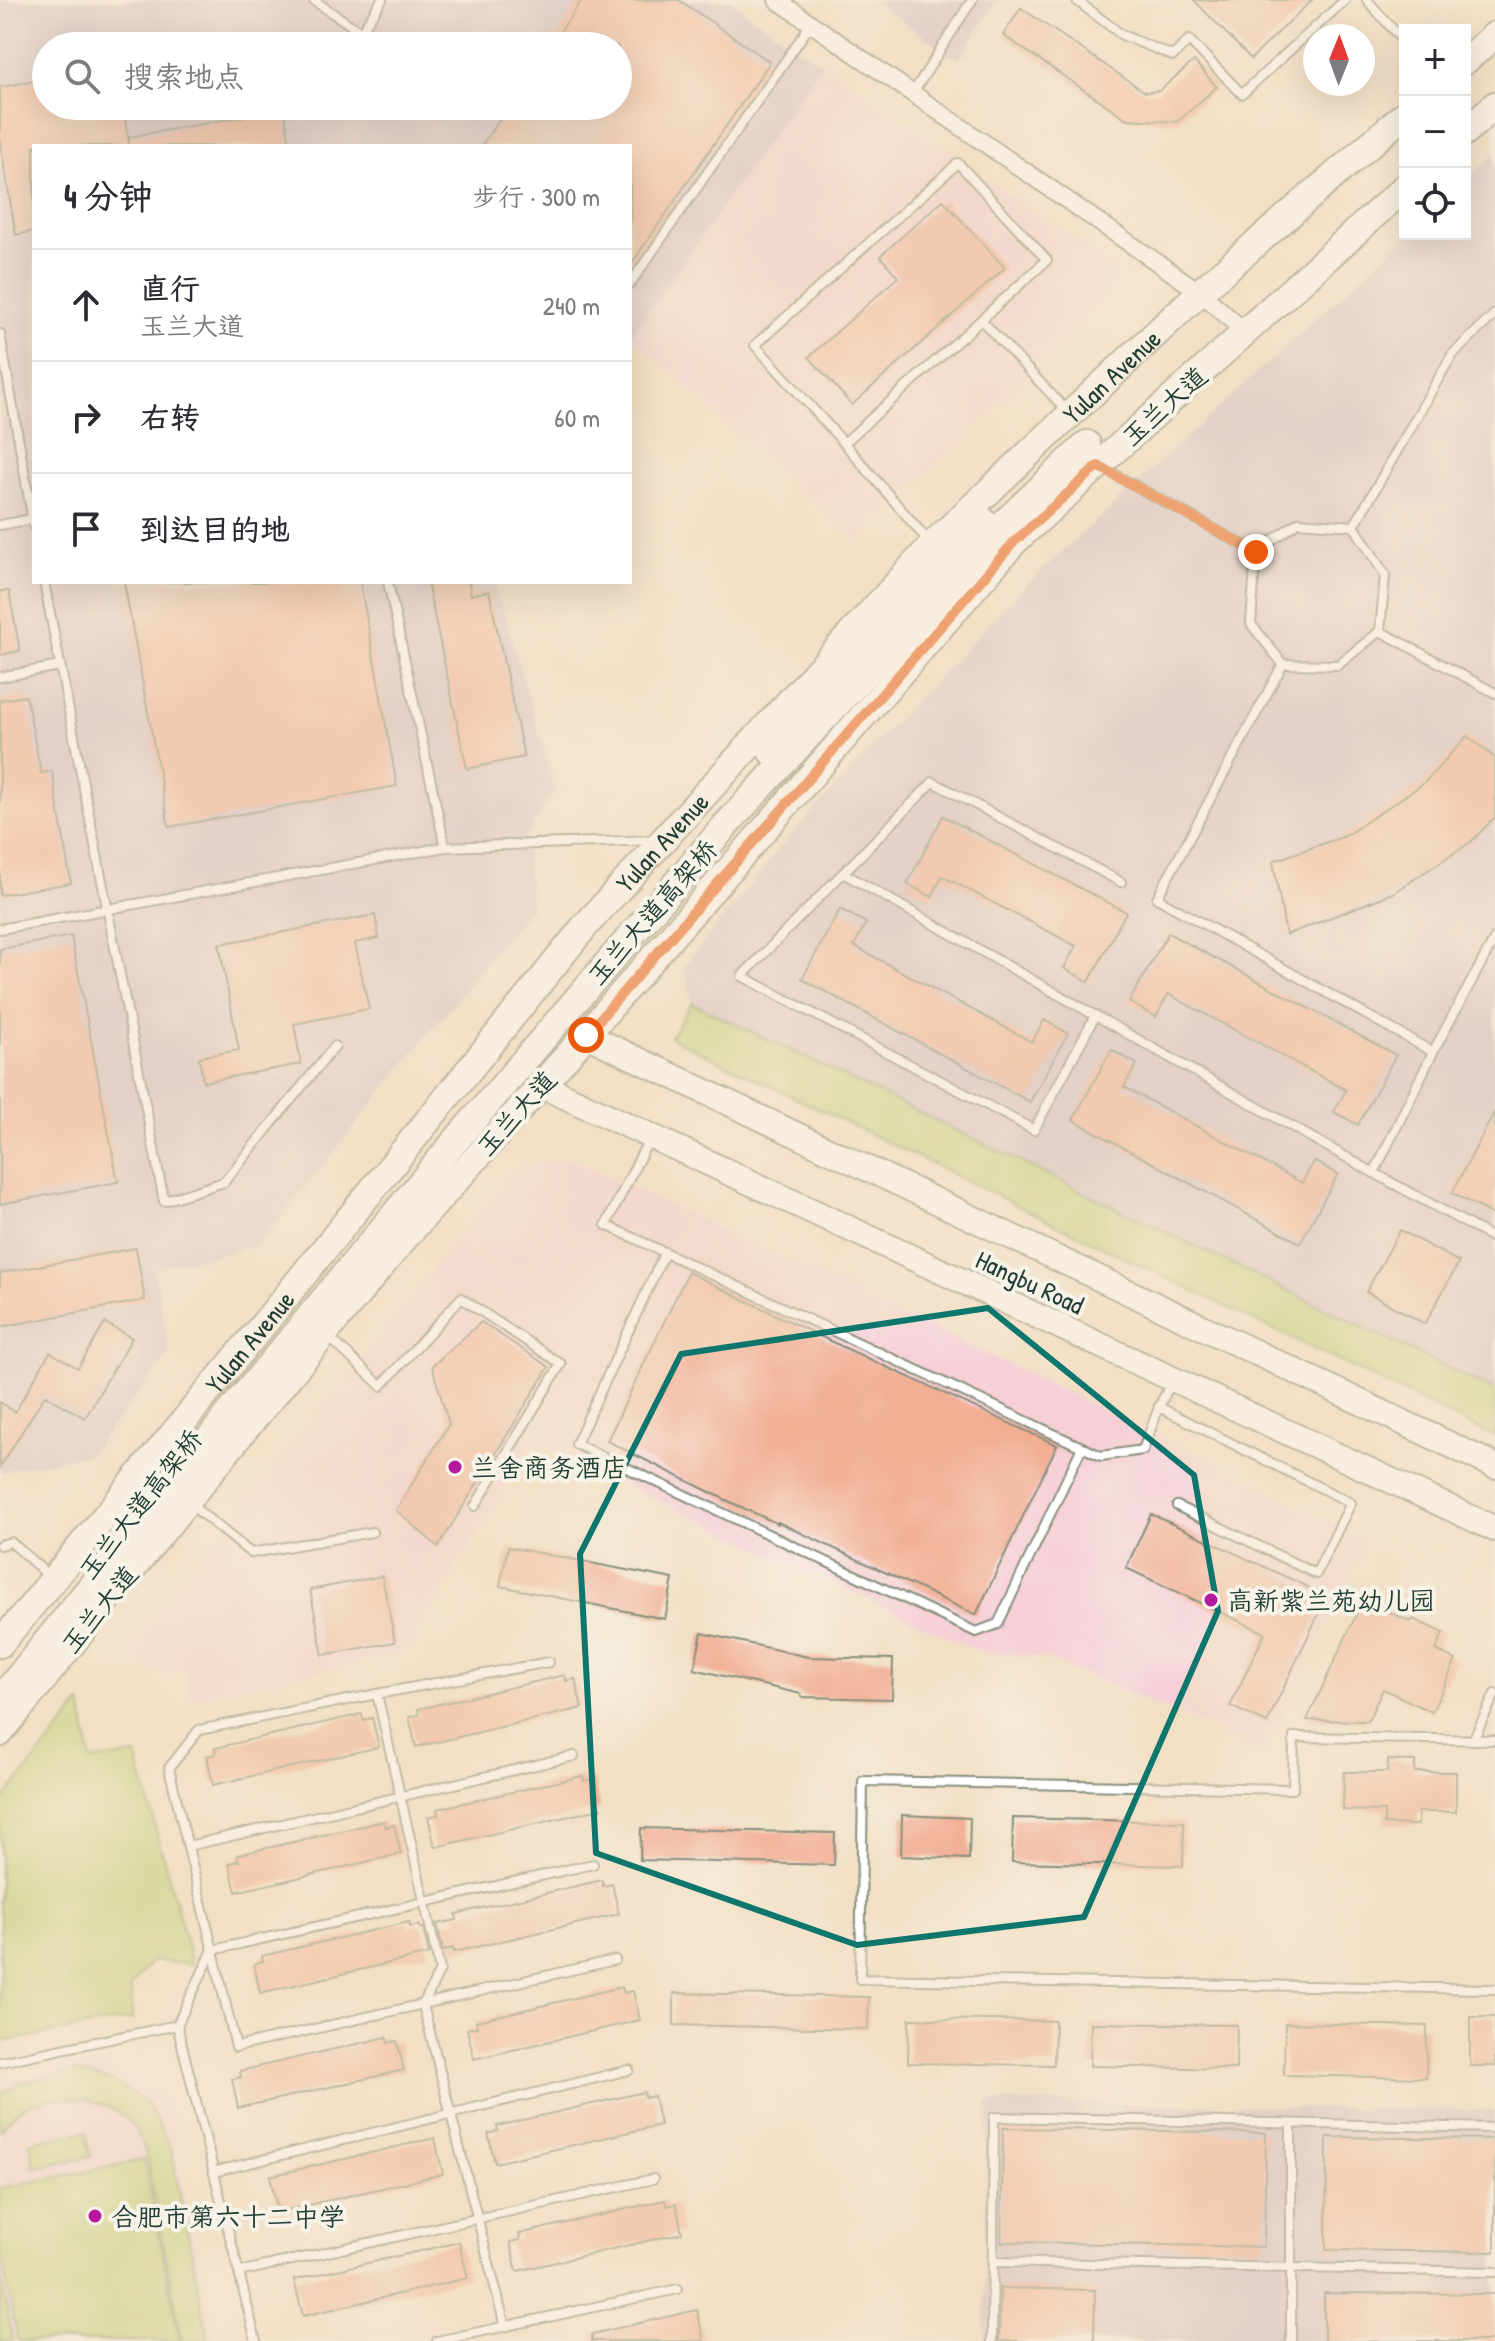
<!DOCTYPE html>
<html lang="zh">
<head>
<meta charset="utf-8">
<style>
	body { margin:0; font-family:"Patrick Hand","LXGW WenKai TC",sans-serif; background:#f7f7f7; color:#2b2b33 }
	.controls { position:absolute; right:24px; top:24px; display:grid; overflow:hidden; border-radius:0px; box-shadow:0 8px 32px #0002 }
	.controls button { width:72px; height:72px; display:grid; place-items:center; padding:0; border:0; border-bottom:2px solid #e1e1e2; background:#fff; color:#2b2b33; font:40px sans-serif }
	.compass { position:absolute; left:1303px; top:24px; width:72px; height:72px; border-radius:50%; background:#fff; box-shadow:0 8px 32px #0002; rotate:1deg }
	.stop { position:absolute; width:24px; height:24px; margin:-18px; border:6px solid #ea580c; border-radius:50%; background:#fff }
	.stop.end { background:#ea580c; border-color:#fff; box-shadow:0 2px 8px #0008 }
	.list { margin:0; padding:0; list-style:none }
	h2 { display:flex; justify-content:space-between; align-items:center; height:104px; margin:0; padding:0 32px; font-size:34px }
	h2 small { font-size:26px; font-weight:400; color:#7c7c81 }
	.list li { display:grid; grid-template-columns:52px 1fr auto; gap:24px; align-items:center; box-sizing:border-box; height:112px; padding:0 32px; border-top:2px solid #e1e1e2 }
	.list b { display:block; font-size:30px; white-space:nowrap }
	.list p { margin:0; font-size:26px; white-space:nowrap; color:#7c7c81 }
	.list em { font-size:26px; font-style:normal; color:#7c7c81 }
	.icon { flex:none; width:44px; height:44px; fill:none; stroke:currentColor; stroke-width:2; stroke-linecap:round; stroke-linejoin:round }
	.map { position:relative; flex:none; width:1495px; height:2341px; overflow:hidden }
	.search { position:absolute; background:#fff; box-shadow:0 8px 32px #0002; left:32px; top:32px; width:600px; height:88px; display:flex; align-items:center; gap:20px; box-sizing:border-box; padding:0 28px; border-radius:44px; color:#7c7c81; font-size:30px }
	.panel { position:absolute; background:#fff; box-shadow:0 8px 32px #0002; left:32px; top:144px; width:600px; height:440px; border-radius:0px }
	.map>svg:first-child { display:block }
</style>
</head>
<body>
<div class="map">
<svg width="1495" height="2341" viewBox="0 0 1495 2341">
	<rect width="100%" height="100%" fill="#f7f3e8"/>
	<filter id="ink" filterUnits="userSpaceOnUse"><feTurbulence type="fractalNoise" baseFrequency=".0125" numOctaves="2"/><feDisplacementMap in="SourceGraphic" scale="16" xChannelSelector="R" yChannelSelector="G"/><feConvolveMatrix kernelMatrix="1 2 1 2 8 2 1 2 1" color-interpolation-filters="sRGB"/></filter>
	<filter id="wash" filterUnits="userSpaceOnUse"><feTurbulence type="fractalNoise" baseFrequency=".006" numOctaves="4" result="noise"/><feDisplacementMap in="SourceGraphic" scale="32" xChannelSelector="R" yChannelSelector="G"/><feGaussianBlur stdDeviation="1.8" result="paint"/><feColorMatrix in="noise" values="0 0 0 0 0 0 0 0 0 0 0 0 0 0 0 0 0 1.4 0 .05"/><feComposite in="paint" operator="in"/></filter>
	<g filter="url(#wash)">
		<rect width="100%" height="100%" fill="#f2e0c5"/>
		<!-- built -->
		<g fill="#f6cfd7">
			<polygon points="822,64 1113,266 1115,291 858,541 630,337"/>
			<polygon points="571,1158 1178,1445 1367,1541 1264,1752 1048,1658 978,1651 535,1442 405,1652 192,1699 182,1669 160,1673 126,1651 407,1302 445,1251 519,1167"/>
			<polygon points="97,2062 164,2091 214,2341 0,2341 0,2082"/>
		</g>
		<!-- industrial -->
		<g fill="#d1bdc9" fill-rule="evenodd">
			<path d="M0 0H728L822 64 630 337V146H34V582H494L556 789 525 838 531 907 258 1246 154 1268 170 1354 90 1454 0 1472ZM46 46H618V106H46Z"/>
			<polygon points="871,0 998,0 959,60"/>
			<polygon points="1495,154 1495,1391 692,1003 684,966 787,840 899,718 1022,589 1408,234 1465,234 1465,182"/>
			<polygon points="987,2101 1495,2111 1495,2341 984,2341"/>
		</g>
		<!-- green -->
		<g fill="#bed275" stroke="#6e8854" stroke-width="2">
			<polygon points="692,1003 1495,1391 1495,1437 670,1037"/>
			<polygon points="81,1703 91,1760 136,1755 192,1964 152,1961 131,1986 132,2019 0,2042 0,1804"/>
			<path d="M72 2071 113 2081 147 2103 171 2149 209 2341H182L146 2153C142 2145 138 2133 132 2125 109 2098 66 2094 33 2103 20 2107 8 2120 0 2131V2094L21 2083Z"/>
			<polygon points="86,2132 91,2157 34,2167 30,2141"/>
			<polygon points="144,2160 180,2341 18,2341 0,2250 0,2188"/>
			<polygon points="0,2273 13,2341 0,2341"/>
		</g>
		<g id="blocks">
			<!-- building -->
			<g fill="#f2af94">
				<polygon points="582,0 679,0 770,62 630,266 630,146 481,146 509,106 618,106 618,46 550,46"/>
				<polygon points="1194,0 1312,0 1251,59"/>
				<polygon points="1021,8 1145,92 1159,91 1194,61 1217,87 1177,122 1127,119 1003,35"/>
				<polygon points="46,79 46,106 123,106 129,144 129,137 284,109 290,146 34,146 34,231 16,235 0,142 0,87"/>
				<polygon points="943,200 1005,268 852,405 809,357 898,277 880,256"/>
				<polygon points="124,582 360,582 397,786 169,827"/>
				<polygon points="427,582 469,582 471,595 489,591 524,757 467,769"/>
				<polygon points="0,591 9,591 20,651 0,655"/>
				<polygon points="26,696 41,773 52,771 71,883 0,895 0,700"/>
				<polygon points="1467,736 1495,758 1495,817 1471,842 1393,893 1286,935 1273,861 1345,836 1424,783"/>
				<polygon points="943,816 1126,912 1089,982 1064,968 1076,946 942,876 932,897 907,884"/>
				<polygon points="840,909 866,923 854,946 1032,1042 1044,1020 1068,1033 1030,1102 802,979"/>
				<polygon points="375,915 379,938 355,943 369,1009 294,1024 301,1064 203,1082 199,1057 239,1050 219,944"/>
				<polygon points="1168,933 1396,1055 1358,1125 1334,1112 1346,1090 1168,994 1156,1017 1129,1002"/>
				<polygon points="71,936 118,1182 0,1204 0,949"/>
				<polygon points="1111,1050 1137,1064 1124,1087 1302,1183 1314,1161 1338,1174 1300,1243 1073,1120"/>
				<polygon points="1495,1111 1495,1216 1452,1193"/>
				<polygon points="1400,1230 1459,1262 1425,1324 1366,1292"/>
				<polygon points="136,1248 145,1300 0,1327 0,1273"/>
				<polygon points="688,1272 830,1341 1057,1445 976,1615 778,1522 778,1524 726,1500 607,1441"/>
				<polygon points="481,1322 549,1367 438,1547 396,1510 449,1424 432,1366"/>
				<polygon points="105,1323 132,1338 85,1418 45,1395 0,1467 0,1402 15,1412 50,1352 78,1368"/>
				<polygon points="1151,1514 1327,1596 1267,1723 1230,1706 1265,1633 1126,1568"/>
				<polygon points="508,1547 673,1579 665,1619 500,1586"/>
				<polygon points="382,1576 395,1642 323,1655 310,1590"/>
				<polygon points="1363,1600 1411,1622 1413,1619 1443,1633 1436,1650 1456,1660 1432,1712 1383,1689 1368,1721 1307,1720"/>
				<polygon points="702,1633 808,1657 893,1659 892,1699 801,1697 801,1694 694,1669"/>
				<polygon points="565,1675 566,1681 575,1679 582,1708 416,1747 409,1717 419,1715 418,1709"/>
				<polygon points="362,1714 363,1720 372,1718 379,1747 213,1785 207,1756 216,1754 215,1748"/>
				<polygon points="1388,1760 1415,1761 1415,1772 1456,1772 1456,1812 1418,1812 1418,1825 1384,1824 1384,1811 1343,1810 1344,1772 1387,1772"/>
				<polygon points="583,1776 584,1781 593,1779 600,1809 435,1847 428,1817 438,1815 437,1809"/>
				<polygon points="902,1815 970,1818 969,1859 901,1856"/>
				<polygon points="1013,1818 1184,1822 1183,1866 1012,1862"/>
				<polygon points="384,1821 386,1827 394,1825 401,1854 236,1892 229,1863 239,1861 237,1855"/>
				<polygon points="641,1828 835,1833 834,1865 640,1860"/>
				<polygon points="602,1880 603,1886 612,1884 619,1914 454,1952 453,1948 443,1951 437,1924 457,1920 456,1914"/>
				<polygon points="409,1922 410,1927 419,1925 420,1928 423,1928 429,1954 260,1993 254,1964 263,1961 262,1956"/>
				<polygon points="622,1987 624,1993 633,1991 640,2020 474,2059 467,2029 477,2027 476,2021"/>
				<polygon points="674,1993 869,1997 868,2029 674,2025"/>
				<rect x="1470" y="2017" width="25" height="49"/>
				<polygon points="909,2019 1055,2021 1054,2065 908,2063"/>
				<polygon points="1091,2023 1237,2025 1236,2069 1090,2066"/>
				<polygon points="1285,2023 1427,2026 1426,2078 1284,2075"/>
				<polygon points="387,2037 388,2043 397,2041 404,2070 238,2108 232,2079 241,2077 240,2071"/>
				<polygon points="644,2092 645,2098 654,2096 660,2125 495,2163 488,2134 498,2131 497,2126"/>
				<polygon points="1003,2128 1266,2133 1264,2247 1001,2242"/>
				<polygon points="1327,2137 1495,2139 1495,2252 1326,2250"/>
				<polygon points="435,2138 443,2174 278,2212 270,2176"/>
				<polygon points="665,2200 667,2206 676,2204 682,2233 517,2271 510,2242 520,2240 519,2234"/>
				<polygon points="459,2242 468,2278 303,2316 294,2280"/>
				<polygon points="1000,2288 1095,2290 1094,2341 999,2341"/>
				<polygon points="1324,2293 1495,2294 1495,2341 1324,2341"/>
				<polygon points="697,2310 704,2341 592,2341 592,2334"/>
			</g>
		</g>
	</g>
	<g filter="url(#ink)">
		<use href="#blocks" fill-opacity="0" stroke="#888e7c" stroke-width="2"/>
		<g fill="none" stroke-linecap="round" stroke-linejoin="round">
			<!-- lane casing -->
			<g stroke="#888e7c" stroke-width="12">
				<g id="lane">
					<polyline points="313,0 361,32 382,0"/>
					<polyline points="1076,0 1122,35 1173,56 1189,40 1242,94 1345,0"/>
					<polyline points="1367,0 1405,43"/>
					<polyline points="913,93 972,0"/>
					<polyline points="630,284 811,24"/>
					<polyline points="981,320 1047,260 958,163 755,345 844,443 981,320 1067,411"/>
					<polyline points="0,334 34,527"/>
					<polyline points="844,443 930,543"/>
					<polyline points="1103,468 1256,552 1298,522 1354,526 1385,575 1380,631 1338,665 1283,664 1251,624 1256,552"/>
					<polyline points="0,525 33,519"/>
					<polyline points="1354,526 1452,355 1495,314"/>
					<polyline points="44,582 164,1201 224,1182 335,1046"/>
					<polyline points="388,582 445,847"/>
					<polyline points="1380,631 1495,693"/>
					<polyline points="1283,664 1157,898 1433,1052 1495,938"/>
					<polyline points="0,677 60,666"/>
					<polyline points="843,873 742,976 1034,1130 1095,1016"/>
					<polyline points="1121,882 933,782 843,873 1374,1173"/>
					<polyline points="0,929 445,847 656,840"/>
					<polyline points="1433,1052 1374,1173 1495,1239"/>
					<polyline points="650,1137 606,1225 1101,1456 1143,1450 1159,1407"/>
					<polyline points="665,1252 576,1444 976,1632 998,1624 1082,1447"/>
					<polyline points="329,1337 381,1386 461,1298 561,1364 475,1506"/>
					<polyline points="1171,1383 1159,1407 1351,1503 1316,1574 1177,1506"/>
					<polyline points="190,1504 251,1553 372,1532"/>
					<polyline points="0,1545 11,1542 50,1577"/>
					<polyline points="377,1694 549,1662"/>
					<polyline points="1473,1740 1495,1694"/>
					<polyline points="1495,1740 1294,1737 1293,1789 863,1781 860,1979 1495,1989"/>
					<polyline points="188,1846 574,1756"/>
					<polyline points="177,2025 213,1950 593,1864"/>
					<polyline points="0,2062 177,2025 256,2341"/>
					<polyline points="213,2172 629,2070"/>
					<polyline points="993,2262 1495,2272"/>
					<polyline points="239,2272 653,2179"/>
					<polyline points="505,2326 423,2005 440,1970 377,1694 199,1730 169,1768 236,2047 615,1960"/>
					<polyline points="437,2341 678,2289"/>
					<polyline points="992,2341 994,2117 1495,2128"/>
					<polyline points="1291,2341 1291,2124"/>
				</g>
			</g>
			<!-- street casing -->
			<g stroke="#888e7c" stroke-width="20">
				<polyline id="street" points="777,0 1200,292 1245,332"/>
			</g>
			<!-- secondary casing -->
			<g stroke="#888e7c" stroke-width="28">
				<g id="secondary">
					<polyline points="586,1035 1495,1466"/>
					<polyline points="541,1085 1495,1529"/>
				</g>
			</g>
			<!-- primary casing -->
			<g stroke="#888e7c" stroke-width="30">
				<g id="primary">
					<polyline points="1465,61 1495,35"/>
					<polyline points="1465,132 1495,105"/>
					<polyline points="771,751 901,605 983,521"/>
					<path id="s1" d="M0 1644 272 1314 585 926 932 545 1200 292 1405 114"/>
					<polyline points="0,1700 237,1404 452,1145 725,826 1002,525 1087,444"/>
					<polyline points="0,1733 245,1429 408,1234 586,1035 1014,542 1405,187"/>
				</g>
			</g>
			<!-- lane -->
			<use href="#lane" stroke="#fff" stroke-width="8"/>
			<!-- street -->
			<use href="#street" stroke="#fff" stroke-width="16"/>
			<!-- secondary -->
			<use href="#secondary" stroke="#fff" stroke-width="24"/>
			<!-- primary -->
			<use href="#primary" stroke="#fff" stroke-width="26"/>
		</g>
	</g>
	<g fill="none" stroke-linecap="round" stroke-linejoin="round" filter="url(#ink)">
		<!-- route -->
		<polyline stroke="#ea580c" stroke-width="10" points="586,1035 1014,542 1098,466 1256,552"/>
	</g>
	<!-- marked area -->
	<path d="M0 0H1495V2341H0ZM988 1308 1194 1475 1218 1611 1084 1917 857 1945 596 1853 580 1554 681 1354Z" fill="#f2e0c5" fill-opacity=".55" fill-rule="evenodd"/>
	<path fill="none" stroke="#0f766e" stroke-width="6" stroke-linejoin="round" d="M988 1308 1194 1475 1218 1611 1084 1917 857 1945 596 1853 580 1554 681 1354Z"/>
	<!-- markers -->
	<g fill="#b5179e" stroke="#f7f3e8" stroke-width="3">
		<circle cx="455" cy="1467" r="8"/>
		<circle cx="1211" cy="1600" r="8"/>
		<circle cx="95" cy="2216" r="8"/>
	</g>
	<g text-anchor="middle" dominant-baseline="central" stroke-width="8" stroke-linejoin="round" paint-order="stroke">
		<!-- street labels -->
		<g font-size="26" fill="#1f3d34" stroke="#f7f3e8">
			<text stroke="none"><textPath href="#s1" startOffset="1688">Yulan Avenue</textPath></text>
			<text transform="translate(1164 406) rotate(-42)">玉兰大道</text>
			<text stroke="none"><textPath href="#s1" startOffset="1040">Yulan Avenue</textPath></text>
			<text transform="translate(652 912) rotate(-49)">玉兰大道高架桥</text>
			<text transform="translate(516 1113) rotate(-48)">玉兰大道</text>
			<text transform="translate(1030 1282) rotate(25)">Hangbu Road</text>
			<text stroke="none"><textPath href="#s1" startOffset="392">Yulan Avenue</textPath></text>
			<text transform="translate(140 1504) rotate(-52)">玉兰大道高架桥</text>
			<text transform="translate(99 1609) rotate(-51)">玉兰大道</text>
		</g>
		<!-- poi labels -->
		<g font-size="26" fill="#1f3d34" stroke="#f7f3e8" text-anchor="start">
			<text x="471" y="1467">兰舍商务酒店</text>
			<text x="1227" y="1600">高新紫兰苑幼儿园</text>
			<text x="111" y="2216">合肥市第六十二中学</text>
		</g>
	</g>
</svg>
<div class="controls">
<button>+</button>
<button>−</button>
<button><svg class="icon" aria-label="locate" viewBox="0 0 24 24"><circle cx="12" cy="12" r="6"/><path d="M12 2v4M12 18v4M2 12h4M18 12h4"/></svg></button>
</div>
<svg class="compass" viewBox="-18 -18 36 36"><path d="M0-13l5 13h-10z" fill="#e53935"/><path d="M0 13l5-13h-10z" fill="#7c7c81"/></svg>
<div class="stop" style="left:586px;top:1035px"></div>
<div class="stop end" style="left:1256px;top:552px"></div>
<div class="search"><svg class="icon" aria-label="search" viewBox="0 0 24 24"><circle cx="10" cy="10" r="6"/><path d="M15 15l6 6"/></svg>搜索地点</div>
<section class="panel">
<h2>4 分钟<small>步行 · 300 m</small></h2>
<ul class="list">
<li><svg class="icon" aria-label="ahead" viewBox="0 0 24 24"><path d="M12 20V5M6 11l6-6 6 6"/></svg><div><b>直行</b><p>玉兰大道</p></div><em>240 m</em></li>
<li><svg class="icon" aria-label="right" viewBox="0 0 24 24"><path d="M7 20v-9h11M14 6l5 5-5 5"/></svg><div><b>右转</b></div><em>60 m</em></li>
<li><svg class="icon" aria-label="arrive" viewBox="0 0 24 24"><path d="M6 21V4h12l-3 4 3 4H6"/></svg><div><b>到达目的地</b></div></li>
</ul>
</section>
</div>
</body>
</html>
